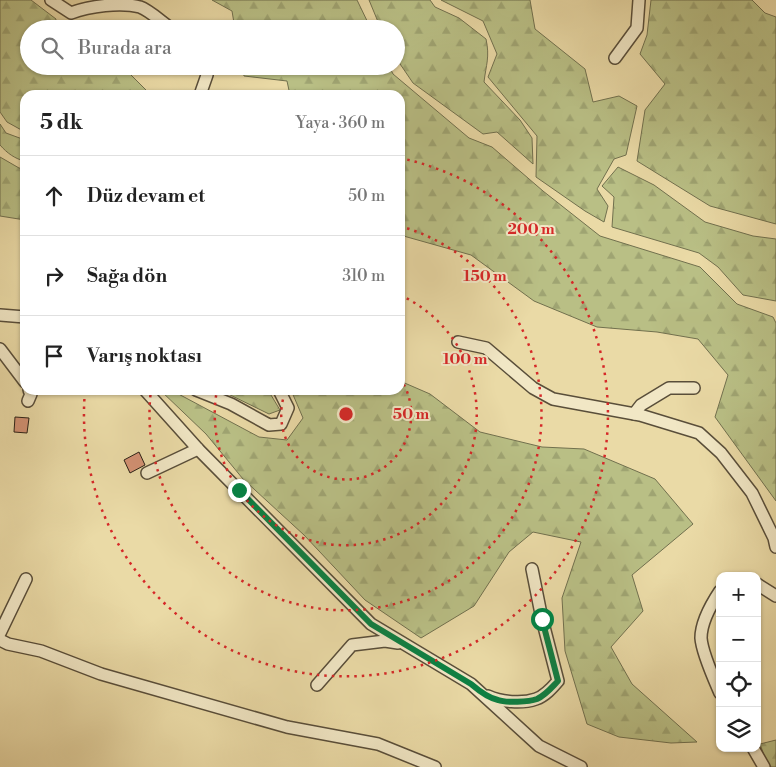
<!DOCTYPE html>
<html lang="tr">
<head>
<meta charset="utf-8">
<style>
	body { margin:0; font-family:"Libre Bodoni",serif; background:#f2f2f2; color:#222 }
	.controls { position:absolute; right:15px; bottom:15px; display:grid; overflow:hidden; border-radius:10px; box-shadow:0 1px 4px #0004 }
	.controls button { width:45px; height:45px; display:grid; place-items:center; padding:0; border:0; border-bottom:1px solid #e0e0e0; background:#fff; color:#222; font:25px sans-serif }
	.stop { position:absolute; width:15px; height:15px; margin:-11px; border:4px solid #0b8043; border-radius:50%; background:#fff }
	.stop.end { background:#0b8043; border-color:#fff; box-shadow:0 1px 5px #0008 }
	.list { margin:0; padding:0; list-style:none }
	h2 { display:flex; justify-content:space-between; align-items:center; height:65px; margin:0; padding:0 20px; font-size:21px }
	h2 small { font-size:16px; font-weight:400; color:#767676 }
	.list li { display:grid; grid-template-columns:32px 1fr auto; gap:15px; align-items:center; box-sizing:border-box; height:80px; padding:0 20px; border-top:1px solid #e0e0e0 }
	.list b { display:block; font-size:19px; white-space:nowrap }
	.list em { font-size:16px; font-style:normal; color:#767676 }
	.icon { flex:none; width:28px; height:28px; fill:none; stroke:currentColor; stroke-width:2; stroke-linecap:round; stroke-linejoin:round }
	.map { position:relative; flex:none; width:776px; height:767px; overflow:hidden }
	.search { position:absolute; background:#fff; box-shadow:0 1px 4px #0004; left:20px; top:20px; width:385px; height:55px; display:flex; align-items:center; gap:12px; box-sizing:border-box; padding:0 18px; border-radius:28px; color:#767676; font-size:19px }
	.panel { position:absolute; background:#fff; box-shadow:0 1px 4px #0004; left:20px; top:90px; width:385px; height:305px; border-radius:15px }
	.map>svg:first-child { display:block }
</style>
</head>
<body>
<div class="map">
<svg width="776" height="767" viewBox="0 0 776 767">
	<defs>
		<pattern id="forest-firs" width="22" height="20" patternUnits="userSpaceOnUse" patternTransform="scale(1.25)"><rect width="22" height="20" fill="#b9bf85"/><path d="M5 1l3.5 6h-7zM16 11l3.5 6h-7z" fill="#9fa472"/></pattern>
	</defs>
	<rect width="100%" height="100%" fill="#eadaa6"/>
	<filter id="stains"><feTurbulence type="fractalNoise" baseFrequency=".004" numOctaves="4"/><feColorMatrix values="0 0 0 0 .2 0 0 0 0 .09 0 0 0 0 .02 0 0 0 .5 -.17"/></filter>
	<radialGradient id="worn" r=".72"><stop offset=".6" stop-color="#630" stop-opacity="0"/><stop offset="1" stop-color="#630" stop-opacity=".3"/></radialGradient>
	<!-- forest -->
	<g fill="url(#forest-firs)" stroke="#71704e">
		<polygon points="0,0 31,0 56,19 54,29 29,29 29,66 105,66 130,74 151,95 25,95 25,132 7,122 0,112"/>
		<polygon points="212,0 357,0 371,29 235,29 232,11"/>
		<path d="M369 0H430L435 7 459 18 486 39C490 57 486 65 484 82L520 120 532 138 533 164 497 132 483 134 413 83 396 58V29H381Z"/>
		<polygon points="441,0 530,0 535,29 585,69 593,102 619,96 637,106 626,155 614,159 597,189 608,206 604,222 585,211 536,177 537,136 488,77 497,54 483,21"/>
		<polygon points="651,0 752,0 765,13 776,17 776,224 710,206 637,161 645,110 665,84 640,54 647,35"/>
		<polygon points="242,66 389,66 393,74 469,138 492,147 543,191 600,236 700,267 737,304 773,317 776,323 776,501 715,417 728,375 698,339 657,332 597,327 534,301 471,255 400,235 400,95 290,95 287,81 244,76"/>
		<path d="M0 124 6 133 25 140V161C15 159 7 153 0 145Z"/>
		<polygon points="0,157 19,168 25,169 25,220 0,216"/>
		<polygon points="618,167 654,185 705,222 753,236 776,239 776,301 743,295 718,267 699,253 612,227 614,197 602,186"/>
		<polygon points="400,381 430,394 480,432 542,447 584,449 655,479 693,524 632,575 643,611 611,647 632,684 697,742 671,743 619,737 587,724 565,651 562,598 581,542 533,532 509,552 474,606 421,638 365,600 304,535 243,479 206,434 160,390 171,390 259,437 287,440 303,418 291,390 400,390"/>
		<polygon points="220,390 268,390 280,410 269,414"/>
		<polygon points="776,740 776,767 771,767 765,758 760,744"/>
	</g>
	<!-- building -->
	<g fill="#d49274" stroke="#292016">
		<polygon points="15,417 29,418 27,433 14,432"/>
		<polygon points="139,452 145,465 130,473 124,460"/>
	</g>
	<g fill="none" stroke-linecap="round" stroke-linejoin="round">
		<!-- minor casing -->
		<g stroke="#594e3a" stroke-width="14">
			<g id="minor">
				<path d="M51 0 71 13C89 6 121 2 140 7 149 10 163 23 172 29"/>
				<polyline points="615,58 637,28 639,0"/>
				<polyline points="200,95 207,75 208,66"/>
				<polyline points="0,315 25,317"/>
				<polyline points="458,342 486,348 533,388 553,399 640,415 699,433 721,453 752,493 774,538 776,547"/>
				<polyline points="0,349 25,382"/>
				<polyline points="145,390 198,449 371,624 471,684 539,746 581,767"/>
				<polyline points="196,390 231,404 269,425 281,424 288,408 279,390"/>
				<polyline points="28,401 31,394 29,390"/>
				<polyline points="634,414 641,405 669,388 694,388"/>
				<polyline points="147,473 198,449"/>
				<polyline points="757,584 776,596"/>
				<path d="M720 591C712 603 701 623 701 638 702 653 714 679 720 693"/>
				<polyline points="0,633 26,579"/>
				<polyline points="0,640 8,644 41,651 101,674 287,727 378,744 435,767"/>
				<polyline points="317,685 352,645 385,641 398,643"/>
				<path d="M488 696C501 702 522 704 536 699 545 696 552 688 558 681L542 619 532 569"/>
				<polyline points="753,748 764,767"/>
			</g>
		</g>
		<!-- minor -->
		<use href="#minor" stroke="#f1e7c5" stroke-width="11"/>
	</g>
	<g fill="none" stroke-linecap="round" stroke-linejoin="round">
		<!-- route -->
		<path stroke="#0b8043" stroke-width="6" d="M239 490 371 624 471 684C478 690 488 698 498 700 506 703 529 702 537 699 546 695 552 687 558 681L542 619"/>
	</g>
	<!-- distance rings -->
	<g fill="none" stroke="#d62828" stroke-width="2.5" stroke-dasharray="2.5 5">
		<path d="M400 378A65 65 0 1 1 286 390"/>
		<path d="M400 295A131 131 0 1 1 217 390"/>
		<path d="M400 226A196 196 0 1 1 151 390"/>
		<path d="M400 158A262 262 0 1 1 85 391"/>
	</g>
	<circle cx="346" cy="414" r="8" fill="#d62828" stroke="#f1e7c5" stroke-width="2.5"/>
	<g font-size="15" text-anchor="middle" font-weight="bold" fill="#d62828" stroke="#f1e7c5" stroke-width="4" stroke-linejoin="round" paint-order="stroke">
		<text x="531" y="234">200 m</text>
		<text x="485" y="281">150 m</text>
		<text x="465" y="364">100 m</text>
		<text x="411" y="419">50 m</text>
	</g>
	<rect width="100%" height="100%" filter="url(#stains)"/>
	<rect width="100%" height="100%" fill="url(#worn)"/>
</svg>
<div class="controls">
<button>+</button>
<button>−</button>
<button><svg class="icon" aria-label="locate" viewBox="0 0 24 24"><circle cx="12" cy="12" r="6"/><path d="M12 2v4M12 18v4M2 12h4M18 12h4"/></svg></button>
<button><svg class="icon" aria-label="layers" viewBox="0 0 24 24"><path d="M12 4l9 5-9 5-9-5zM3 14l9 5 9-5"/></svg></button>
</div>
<div class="stop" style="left:542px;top:619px"></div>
<div class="stop end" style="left:239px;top:490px"></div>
<div class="search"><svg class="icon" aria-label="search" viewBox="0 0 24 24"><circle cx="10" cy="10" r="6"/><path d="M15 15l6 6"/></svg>Burada ara</div>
<section class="panel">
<h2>5 dk<small>Yaya · 360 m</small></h2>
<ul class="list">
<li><svg class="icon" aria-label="ahead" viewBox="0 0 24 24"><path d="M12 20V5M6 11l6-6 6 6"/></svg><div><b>Düz devam et</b></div><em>50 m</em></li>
<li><svg class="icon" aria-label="right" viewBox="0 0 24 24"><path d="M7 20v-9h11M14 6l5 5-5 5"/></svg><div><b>Sağa dön</b></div><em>310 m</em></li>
<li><svg class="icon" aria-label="arrive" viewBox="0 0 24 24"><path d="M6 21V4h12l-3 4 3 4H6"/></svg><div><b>Varış noktası</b></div></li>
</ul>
</section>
</div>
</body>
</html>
